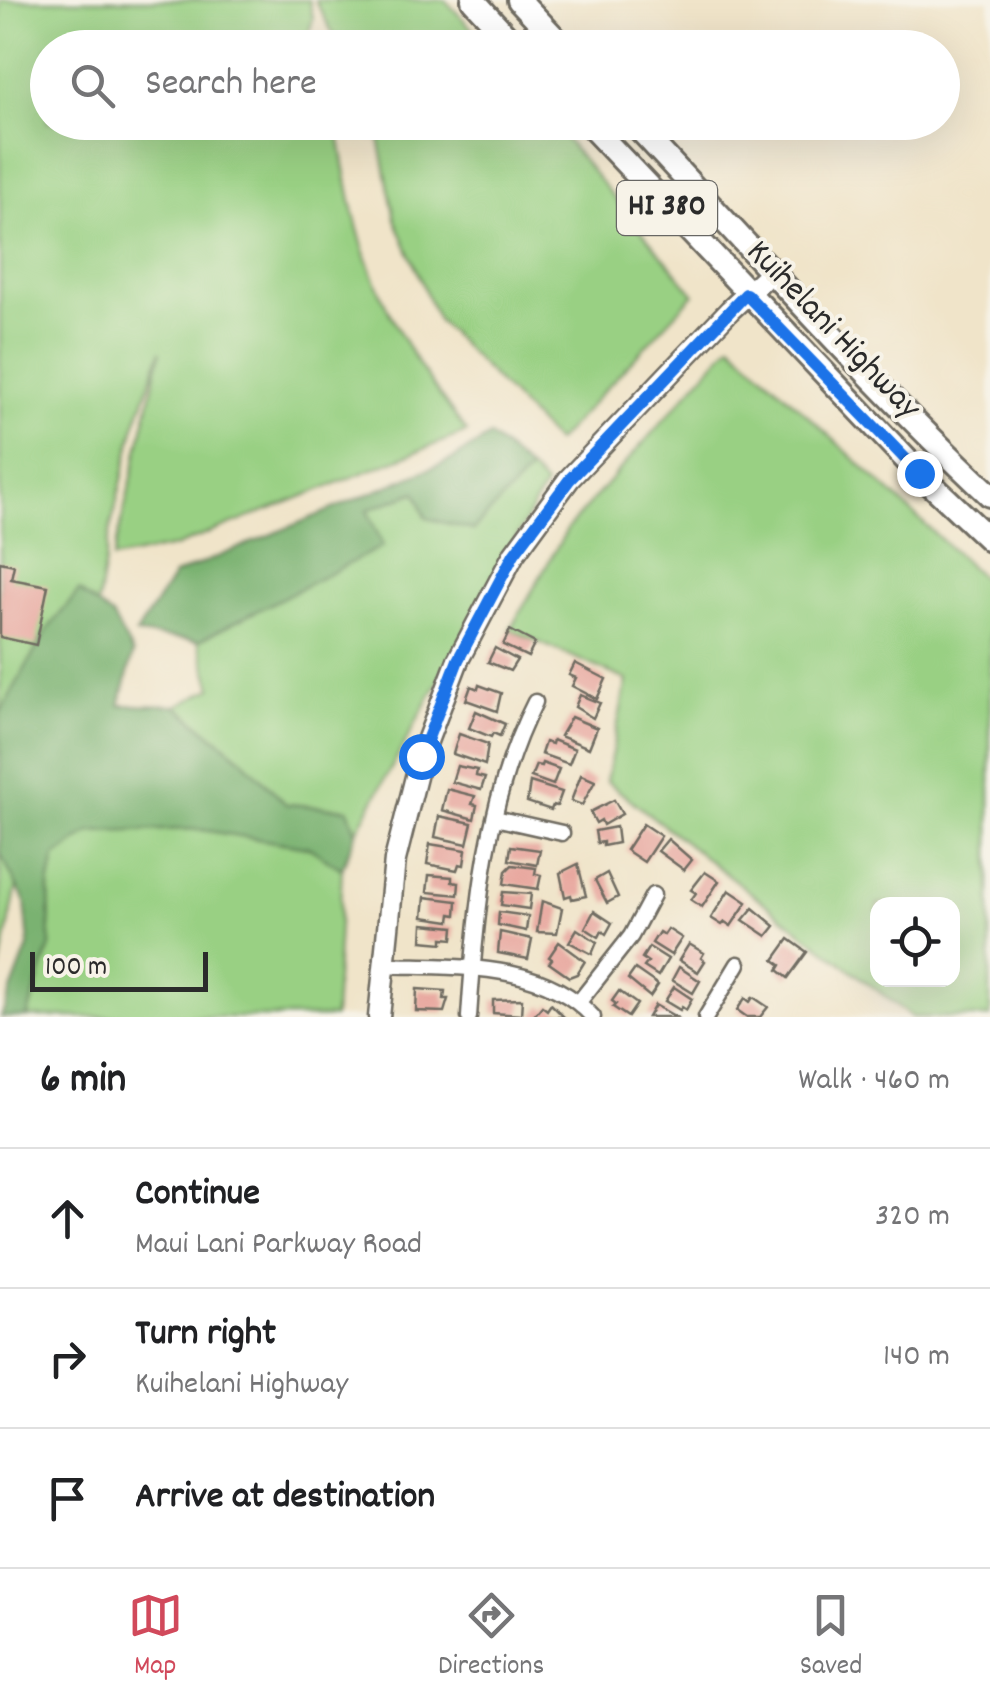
<!DOCTYPE html>
<html lang="en">
<head>
<meta charset="utf-8">
<style>
	body { margin:0; font-family:Dekko,sans-serif; background:#f6f6f6; color:#202124 }
	.controls { position:absolute; right:30px; bottom:30px; display:grid; overflow:hidden; border-radius:20px; box-shadow:0 10px 40px #0002 }
	.controls button { width:90px; height:90px; display:grid; place-items:center; padding:0; border:0; border-bottom:2px solid #e0e0e0; background:#fff; color:#202124; font:50px sans-serif }
	.scale { position:absolute; left:30px; bottom:25px; width:178px; box-sizing:border-box; padding-left:10px; border:5px solid #2b2b2b; border-top:0; font-size:28px; line-height:35px; white-space:nowrap; color:#2b2b2b; -webkit-text-stroke:8px #f7f3e8; paint-order:stroke }
	.stop { position:absolute; width:30px; height:30px; margin:-22px; border:8px solid #1a73e8; border-radius:50%; background:#fff }
	.stop.end { background:#1a73e8; border-color:#fff; box-shadow:0 2px 10px #0008 }
	.list { margin:0; padding:0; list-style:none }
	h2 { display:flex; justify-content:space-between; align-items:center; height:130px; margin:0; padding:0 40px; font-size:42px }
	h2 small { font-size:32px; font-weight:400; color:#757577 }
	.list li { display:grid; grid-template-columns:65px 1fr auto; gap:30px; align-items:center; box-sizing:border-box; height:140px; padding:0 40px; border-top:2px solid #e0e0e0 }
	.list b { display:block; font-size:38px; white-space:nowrap }
	.list p { margin:0; font-size:32px; white-space:nowrap; color:#757577 }
	.list em { font-size:32px; font-style:normal; color:#757577 }
	.icon { flex:none; width:55px; height:55px; fill:none; stroke:currentColor; stroke-width:2; stroke-linecap:round; stroke-linejoin:round }
	.map { position:relative; flex:none; width:990px; height:1017px; overflow:hidden }
	.search { position:absolute; background:#fff; box-shadow:0 10px 40px #0002; left:30px; right:30px; top:30px; height:110px; display:flex; align-items:center; gap:25px; box-sizing:border-box; padding:0 35px; border-radius:55px; color:#757577; font-size:38px }
	.sheet { height:550px; background:#fff }
	nav { display:flex; justify-content:space-around; align-items:center; box-sizing:border-box; height:140px; border-top:2px solid #e0e0e0; background:#fff; font-size:28px; color:#757577 }
	nav a { display:grid; justify-items:center; gap:5px }
	nav .on { color:#d1495b }
	.map>svg:first-child { display:block }
</style>
</head>
<body>
<div class="map">
<svg width="990" height="1017" viewBox="0 0 990 1017">
	<rect width="100%" height="100%" fill="#f7f3e8"/>
	<filter id="ink" filterUnits="userSpaceOnUse"><feTurbulence type="fractalNoise" baseFrequency=".01" numOctaves="2"/><feDisplacementMap in="SourceGraphic" scale="20" xChannelSelector="R" yChannelSelector="G"/><feConvolveMatrix kernelMatrix="1 2 1 2 8 2 1 2 1" color-interpolation-filters="sRGB"/></filter>
	<filter id="wash" filterUnits="userSpaceOnUse"><feTurbulence type="fractalNoise" baseFrequency=".0048" numOctaves="4" result="noise"/><feDisplacementMap in="SourceGraphic" scale="40" xChannelSelector="R" yChannelSelector="G"/><feGaussianBlur stdDeviation="2.25" result="paint"/><feColorMatrix in="noise" values="0 0 0 0 0 0 0 0 0 0 0 0 0 0 0 0 0 1.4 0 .05"/><feComposite in="paint" operator="in"/></filter>
	<g filter="url(#wash)">
		<rect width="100%" height="100%" fill="#f0e4c9"/>
		<!-- green -->
		<g fill="#99d083" stroke="#627e57" stroke-width="2.5" fill-rule="evenodd">
			<path d="M0 0H309L313 18 305 47 48 48V122L337 123C346 176 354 230 375 280 396 335 431 386 467 432L174 547 113 559 161 351 134 429 111 526 85 680 34 801 0 970Z"/>
			<polygon points="315,0 445,0 489,47 340,47"/>
			<polygon points="376,123 552,123 694,294 556,442 437,319 395,219"/>
			<path d="M731 344 990 585V1017H912L606 781 627 680 510 630 568 528ZM878 904H952V979H878Z"/>
			<polygon points="530,470 545,485 356,833 348,809 286,804 241,758 176,706 212,688 198,641 382,546 367,509 417,492 473,530"/>
			<polygon points="197,829 308,847 342,869 334,1017 27,1017 50,946 49,886 55,857 90,832"/>
		</g>
		<!-- forest -->
		<g fill="#7ab271" stroke="#526e4e" stroke-width="2.5">
			<polygon points="490,436 530,470 473,530 426,518 416,492 367,510 383,546 198,641 136,634 174,575 453,459"/>
			<polygon points="79,591 112,616 133,654 120,705 176,706 241,758 286,804 348,809 356,833 342,869 308,847 196,829 90,832 55,857 49,886 50,946 27,1017 1,1017 29,944 25,902 0,853 0,713 47,630"/>
		</g>
		<g id="blocks">
			<!-- building -->
			<g fill="#e8a79f">
				<polygon points="0,562 14,565 11,579 48,586 36,645 0,637"/>
				<polygon points="510,630 535,643 528,657 503,645"/>
				<polygon points="495,648 517,660 510,671 488,662"/>
				<polygon points="575,663 606,679 597,699 572,686 576,678 569,675"/>
				<polygon points="479,685 501,693 497,711 466,700 471,686 478,689"/>
				<polygon points="580,695 600,703 593,718 575,707"/>
				<polygon points="476,711 505,724 500,736 493,733 491,737 469,728"/>
				<polygon points="571,717 597,728 589,748 560,736"/>
				<polygon points="459,734 488,744 485,765 453,754"/>
				<polygon points="553,740 575,749 569,764 541,754 545,742 552,744"/>
				<polygon points="542,763 559,769 553,785 531,777 536,765 541,766"/>
				<polygon points="457,766 477,770 476,776 485,778 481,790 452,782"/>
				<polygon points="581,775 595,781 582,805 571,801"/>
				<polygon points="530,782 562,792 557,806 553,805 551,810 527,802"/>
				<polygon points="447,789 475,796 472,804 477,805 474,819 442,810"/>
				<polygon points="614,800 622,814 603,825 601,820 596,823 590,812"/>
				<polygon points="439,816 472,823 467,844 435,837"/>
				<polygon points="643,824 661,836 644,862 626,850"/>
				<polygon points="616,827 618,843 603,846 603,842 597,843 595,831"/>
				<polygon points="668,839 692,860 684,870 658,851"/>
				<polygon points="430,844 466,850 464,865 459,864 457,870 427,864"/>
				<polygon points="511,846 540,850 537,865 509,860"/>
				<polygon points="578,864 586,896 572,899 571,895 565,897 560,873"/>
				<polygon points="512,865 536,868 535,874 541,875 538,889 504,884 506,871"/>
				<polygon points="705,872 719,881 702,907 691,900 696,893 691,890"/>
				<polygon points="607,873 618,897 607,903 595,880"/>
				<polygon points="429,875 452,877 452,882 459,883 458,895 427,892"/>
				<polygon points="729,890 747,902 731,926 725,922 722,925 711,918"/>
				<polygon points="503,892 531,894 529,909 501,905"/>
				<polygon points="425,897 457,901 456,915 451,914 450,921 423,917"/>
				<polygon points="542,901 562,908 557,933 537,932"/>
				<polygon points="753,908 775,926 767,936 743,920"/>
				<polygon points="594,911 612,923 606,934 602,931 599,937 585,928"/>
				<polygon points="499,912 528,916 526,931 498,925"/>
				<polygon points="423,924 454,927 453,939 443,938 443,943 422,941"/>
				<polygon points="577,929 597,942 592,954 569,942"/>
				<polygon points="668,929 682,938 671,955 652,943 659,932 664,935"/>
				<polygon points="500,932 532,939 528,959 498,953"/>
				<polygon points="789,939 807,952 788,978 778,970 781,965 774,960"/>
				<polygon points="559,942 585,961 577,974 569,977 549,963 552,959 549,957"/>
				<polygon points="689,944 704,953 701,958 705,961 698,972 679,960"/>
				<polygon points="649,947 668,959 658,976 644,967 648,962 642,958"/>
				<polygon points="679,967 700,981 693,993 672,980"/>
				<polygon points="635,969 658,985 650,997 628,979"/>
				<polygon points="674,987 692,999 686,1010 682,1007 680,1010 665,1001"/>
				<polygon points="417,989 445,991 444,999 448,999 444,1012 416,1011"/>
				<polygon points="619,991 637,1004 628,1017 613,1007 616,1004 612,1001"/>
				<polygon points="753,997 768,1007 760,1017 747,1017 737,1010 745,998 750,1002"/>
				<polygon points="522,999 521,1015 493,1013 493,1000"/>
				<polygon points="551,1004 564,1017 533,1017 542,1006 547,1010"/>
				<polygon points="655,1005 676,1017 648,1017"/>
			</g>
		</g>
	</g>
	<g filter="url(#ink)">
		<use href="#blocks" fill-opacity="0" stroke="#706c62" stroke-width="2.5"/>
		<g fill="none" stroke-linecap="round" stroke-linejoin="round">
			<!-- street casing -->
			<g stroke="#706c62" stroke-width="19">
				<g id="street">
					<polyline points="495,818 562,833"/>
					<path d="M382 965C453 968 541 960 593 1017"/>
					<polyline points="579,1002 631,936 653,895"/>
					<path d="M469 1017C476 911 486 798 535 702"/>
					<polyline points="706,1017 738,964"/>
				</g>
			</g>
			<!-- secondary casing -->
			<g stroke="#706c62" stroke-width="25">
				<polyline id="secondary" points="379,1017 395,860 421,757 458,660 514,554 569,479 730,310 771,272"/>
			</g>
			<!-- primary casing -->
			<g stroke="#706c62" stroke-width="28">
				<g id="primary">
					<polyline points="473,0 517,48"/>
					<polyline points="519,0 564,48"/>
					<polyline points="587,122 919,473 990,540"/>
					<path d="M633 122C751 248 865 378 990 495"/>
				</g>
			</g>
			<!-- street -->
			<use href="#street" stroke="#fff" stroke-width="14"/>
			<!-- secondary -->
			<use href="#secondary" stroke="#fff" stroke-width="20"/>
			<!-- primary -->
			<use href="#primary" stroke="#fff" stroke-width="22"/>
		</g>
	</g>
	<g fill="none" stroke-linecap="round" stroke-linejoin="round" filter="url(#ink)">
		<!-- route -->
		<polyline stroke="#1a73e8" stroke-width="12" points="421,756 458,660 514,554 570,479 746,294 919,473"/>
	</g>
	<g text-anchor="middle" dominant-baseline="central" stroke-width="8" stroke-linejoin="round" paint-order="stroke">
		<!-- shield labels -->
		<rect fill="#f7f3e8" stroke="#686764" stroke-width="2.5" x="617" y="181" width="100" height="54" rx="8"/>
		<g font-size="32" font-weight="bold" fill="#2b2b2b">
			<text x="667" y="208">HI 380</text>
		</g>
		<!-- street labels -->
		<g font-size="35" fill="#2b2b2b" stroke="#f7f3e8">
			<text transform="translate(832 331) rotate(46)">Kuihelani Highway</text>
		</g>
	</g>
</svg>
<div class="controls">
<button><svg class="icon" aria-label="locate" viewBox="0 0 24 24"><circle cx="12" cy="12" r="6"/><path d="M12 2v4M12 18v4M2 12h4M18 12h4"/></svg></button>
</div>
<div class="scale">100 m</div>
<div class="stop" style="left:421px;top:756px"></div>
<div class="stop end" style="left:919px;top:473px"></div>
<div class="search"><svg class="icon" aria-label="search" viewBox="0 0 24 24"><circle cx="10" cy="10" r="6"/><path d="M15 15l6 6"/></svg>Search here</div>
</div>
<section class="sheet">
<h2>6 min<small>Walk · 460 m</small></h2>
<ul class="list">
<li><svg class="icon" aria-label="ahead" viewBox="0 0 24 24"><path d="M12 20V5M6 11l6-6 6 6"/></svg><div><b>Continue</b><p>Maui Lani Parkway Road</p></div><em>320 m</em></li>
<li><svg class="icon" aria-label="right" viewBox="0 0 24 24"><path d="M7 20v-9h11M14 6l5 5-5 5"/></svg><div><b>Turn right</b><p>Kuihelani Highway</p></div><em>140 m</em></li>
<li><svg class="icon" aria-label="arrive" viewBox="0 0 24 24"><path d="M6 21V4h12l-3 4 3 4H6"/></svg><div><b>Arrive at destination</b></div></li>
</ul>
</section>
<nav>
<a class="on"><svg class="icon" aria-label="map" viewBox="0 0 24 24"><path d="M3 6l6-2 6 2 6-2v14l-6 2-6-2-6 2zM9 4v14M15 6v14"/></svg>Map</a>
<a><svg class="icon" aria-label="directions" viewBox="0 0 24 24"><path d="M12 3l9 9-9 9-9-9zM9 14v-3h6M13 9l2 2-2 2"/></svg>Directions</a>
<a><svg class="icon" aria-label="saved" viewBox="0 0 24 24"><path d="M7 4h10v16l-5-4-5 4z"/></svg>Saved</a>
</nav>
</body>
</html>
